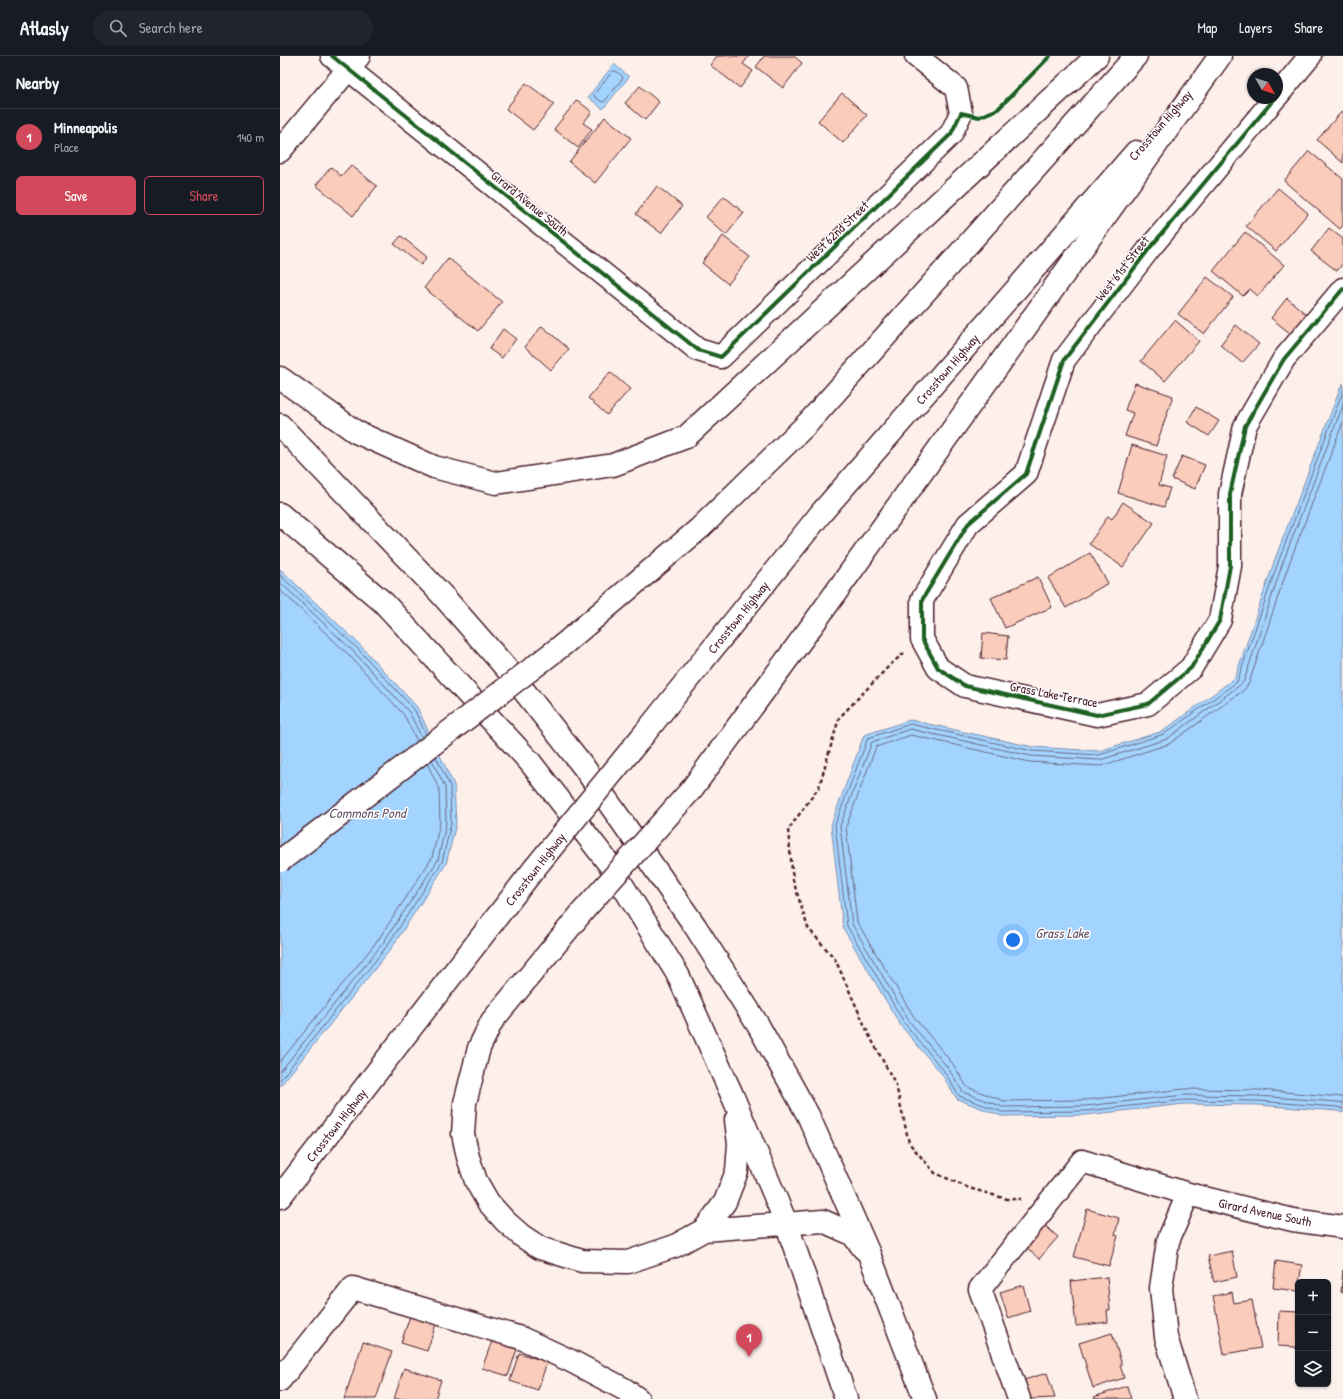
<!DOCTYPE html>
<html lang="en">
<head>
<meta charset="utf-8">
<style>
	body { margin:0; font-family:"Patrick Hand",sans-serif; background:#20242c; color:#f1f3f6 }
	.controls { position:absolute; right:12px; bottom:12px; display:grid; overflow:hidden; border-radius:6px; box-shadow:0 1px 3px #0004 }
	.controls button { width:36px; height:36px; display:grid; place-items:center; padding:0; border:0; border-bottom:1px solid #363941; background:#171b24; color:#f1f3f6; font:20px sans-serif }
	.compass { position:absolute; left:967px; top:12px; width:36px; height:36px; border-radius:50%; background:#171b24; box-shadow:0 1px 3px #0004; rotate:129deg }
	.you { position:absolute; left:733px; top:884px; width:14px; height:14px; margin:-10px; border:3px solid #fff; border-radius:50%; background:#1a73e8; box-shadow:0 0 0 6px #1a73e833 }
	.badge { display:grid; place-items:center; width:26px; height:26px; border-radius:50%; background:#d1495b; color:#fff; font-size:13px; font-weight:700 }
	.pin { position:absolute; translate:-50% -33px; filter:drop-shadow(0 1px 2px #0008) }
	.pin::after { content:''; position:absolute; top:21px; width:14px; height:12px; background:inherit; clip-path:polygon(0 0,100% 0,50% 100%) }
	.list { margin:0; padding:0; list-style:none }
	h2 { display:flex; justify-content:space-between; align-items:center; height:52px; margin:0; padding:0 16px; font-size:17px }
	h2 small { font-size:13px; font-weight:400; color:#9ea1a6 }
	.list li { display:grid; grid-template-columns:26px 1fr auto; gap:12px; align-items:center; box-sizing:border-box; height:56px; padding:0 16px; border-top:1px solid #363941 }
	.list b { display:block; font-size:15px; white-space:nowrap }
	.list p { margin:0; font-size:13px; white-space:nowrap; color:#9ea1a6 }
	.list em { font-size:13px; font-style:normal; color:#9ea1a6 }
	.actions { display:flex; gap:8px; padding:12px 16px }
	.actions a { flex:1; padding:9px 0; border:1px solid #d1495b; border-radius:6px; text-align:center; font-size:14px; color:#d1495b }
	.actions .main { background:#d1495b; color:#fff }
	.icon { flex:none; width:22px; height:22px; fill:none; stroke:currentColor; stroke-width:2; stroke-linecap:round; stroke-linejoin:round }
	.map { position:relative; flex:none; width:1063px; height:1343px; overflow:hidden }
	header { display:flex; align-items:center; gap:24px; box-sizing:border-box; height:56px; padding:0 20px; background:#171b24; border-bottom:1px solid #363941 }
	header strong { font-size:19px }
	nav { display:flex; gap:22px; margin-inline-start:auto; font-size:14px }
	.search { width:280px; height:36px; background:#20242c; display:flex; align-items:center; gap:10px; box-sizing:border-box; padding:0 14px; border-radius:22px; color:#9ea1a6; font-size:15px }
	main { display:flex }
	aside { flex:1; background:#171b24 }
	.map>svg:first-child { display:block }
</style>
</head>
<body>
<header>
<strong>Atlasly</strong>
<div class="search"><svg class="icon" aria-label="search" viewBox="0 0 24 24"><circle cx="10" cy="10" r="6"/><path d="M15 15l6 6"/></svg>Search here</div>
<nav><a>Map</a><a>Layers</a><a>Share</a></nav>
</header>
<main>
<aside>
<h2>Nearby<small></small></h2>
<ul class="list">
<li><span class="badge">1</span><div><b>Minneapolis</b><p>Place</p></div><em>140 m</em></li>
</ul>
<div class="actions"><a class="main">Save</a><a>Share</a></div>
</aside>
<div class="map">
<svg width="1063" height="1343" viewBox="0 0 1063 1343">
	<rect width="100%" height="100%" fill="#fdf0eb"/>
	<filter id="ink" filterUnits="userSpaceOnUse"><feTurbulence type="fractalNoise" baseFrequency=".025" numOctaves="2"/><feDisplacementMap in="SourceGraphic" scale="8" xChannelSelector="R" yChannelSelector="G"/><feConvolveMatrix kernelMatrix="1 2 1 2 8 2 1 2 1" color-interpolation-filters="sRGB"/></filter>
	<g filter="url(#ink)">
		<!-- water -->
		<g fill="#a2d4ff" stroke="#7f8caa">
			<polygon points="334,8 349,21 323,53 308,41"/>
			<polygon points="1063,327 1063,1057 1057,1055 978,1049 904,1048 806,1059 721,1060 677,1043 661,1017 621,970 563,872 551,769 584,679 630,664 753,691 819,695 883,675 955,622 995,503 1060,333"/>
			<polygon points="0,513 80,589 137,651 174,729 176,768 166,808 111,893 0,1030"/>
		</g>
		<g fill="none" stroke-linecap="round" stroke-linejoin="round">
			<!-- shore -->
			<g stroke="#6d6780" stroke-width="1">
				<path d="M333 15C336 14 342 19 343 22L324 46H322L315 41 314 39Z"/>
				<polyline points="1063,335 999,504 957,626 884,678 819,699 752,695 630,668 588,682 555,769 567,870 625,968 664,1015 679,1040 722,1056 806,1055 904,1044 978,1045 1057,1051 1063,1053"/>
				<polyline points="1063,349 1003,506 964,625 960,629 887,683 820,704 751,700 630,673 592,686 560,770 572,868 629,965 668,1012 683,1036 723,1051 806,1050 904,1039 978,1040 1057,1046 1063,1047"/>
				<polyline points="1063,366 1009,508 969,627 964,634 889,688 821,710 750,706 631,679 596,691 566,771 577,866 634,961 673,1008 687,1031 724,1045 805,1044 904,1033 979,1034 1063,1041"/>
				<polyline points="0,519 77,592 134,653 146,678"/>
				<polyline points="0,526 73,595 129,656 142,682"/>
				<polyline points="0,534 69,599 124,659 137,685"/>
				<polyline points="0,1006 98,884 152,802 160,766 159,733 147,707"/>
				<polyline points="0,1016 103,887 158,804 166,767 165,731 152,704"/>
				<polyline points="0,1024 107,890 162,806 171,767 170,730 156,701"/>
			</g>
		</g>
		<!-- building -->
		<g fill="#f9ccbb" stroke="#4a1f2b">
			<polygon points="437,0 469,0 463,8 473,15 460,32 430,9"/>
			<polygon points="484,0 514,0 522,7 503,32 476,11"/>
			<polygon points="246,27 274,48 253,74 226,53"/>
			<polygon points="360,30 379,46 365,64 345,47"/>
			<polygon points="562,37 587,59 563,87 538,65"/>
			<polygon points="297,44 312,56 303,67 312,73 298,92 274,73"/>
			<polygon points="1063,54 1063,107 1037,84"/>
			<polygon points="325,61 351,82 315,127 289,106"/>
			<polygon points="1029,95 1063,123 1063,169 1060,173 1004,125"/>
			<polygon points="71,109 97,130 73,160 36,129 51,111 61,120"/>
			<polygon points="377,130 402,150 381,177 356,158"/>
			<polygon points="998,132 1028,157 996,195 966,170"/>
			<polygon points="444,140 464,157 446,179 426,161"/>
			<polygon points="1049,172 1063,183 1063,207 1057,215 1031,195"/>
			<polygon points="965,176 1004,209 978,240 970,233 963,240 933,215"/>
			<polygon points="121,180 147,201 141,209 114,188"/>
			<polygon points="443,180 470,201 448,228 422,207"/>
			<polygon points="168,202 222,246 198,275 144,232"/>
			<polygon points="927,221 953,241 924,278 898,258"/>
			<polygon points="1007,242 1027,259 1011,278 991,262"/>
			<polygon points="895,264 919,285 885,325 861,305"/>
			<polygon points="956,269 979,288 962,307 940,289"/>
			<polygon points="262,270 289,293 271,314 245,291"/>
			<polygon points="223,273 236,283 222,302 209,293"/>
			<polygon points="330,316 350,333 327,359 308,342"/>
			<polygon points="855,327 893,340 876,390 845,380 853,357 845,354"/>
			<polygon points="916,351 939,365 929,380 907,366"/>
			<polygon points="852,389 887,400 879,429 890,432 884,451 838,437"/>
			<polygon points="902,400 925,409 915,433 892,423"/>
			<polygon points="843,446 874,467 843,511 809,488 828,460 832,463"/>
			<polygon points="810,497 828,527 786,552 768,522"/>
			<polygon points="758,521 772,551 725,572 711,542"/>
			<polygon points="703,577 728,580 726,604 701,602"/>
			<polygon points="807,1153 839,1162 835,1179 838,1180 829,1210 794,1201"/>
			<polygon points="762,1167 778,1181 759,1203 744,1189"/>
			<polygon points="952,1195 957,1221 934,1226 928,1200"/>
			<polygon points="996,1205 1022,1209 1019,1226 1018,1226 1018,1235 993,1232"/>
			<polygon points="1063,1214 1063,1237 1061,1236"/>
			<polygon points="827,1221 830,1254 827,1254 828,1266 796,1270 791,1225"/>
			<polygon points="743,1229 750,1255 728,1262 720,1236"/>
			<polygon points="952,1236 954,1247 972,1244 981,1292 944,1298 933,1240"/>
			<polygon points="999,1255 1018,1256 1018,1293 1016,1293 1016,1291 998,1290"/>
			<polygon points="130,1260 156,1268 147,1295 121,1287"/>
			<polygon points="832,1277 842,1309 840,1309 844,1322 813,1332 799,1287"/>
			<polygon points="212,1285 237,1293 228,1320 202,1312"/>
			<polygon points="83,1286 112,1296 96,1343 64,1343"/>
			<polygon points="239,1297 267,1306 258,1334 230,1325"/>
			<polygon points="124,1312 161,1324 155,1343 114,1343"/>
			<polygon points="767,1317 775,1342 750,1343 744,1324"/>
			<polygon points="847,1330 851,1343 815,1343 814,1341"/>
		</g>
		<g fill="none" stroke-linecap="round" stroke-linejoin="round">
			<!-- minor casing -->
			<g stroke="#4a1f2b" stroke-width="25">
				<g id="minor">
					<polyline points="52,0 418,294 441,301 671,78 681,57 676,32 636,0"/>
					<polyline points="997,40 1030,0"/>
					<polyline points="995,42 869,193 784,304 746,418 688,468 642,544 642,583 658,612 685,630 817,659 868,648 911,612 940,564 950,510 950,438 965,370 1004,303 1063,233"/>
					<polyline points="0,95 79,0"/>
					<polyline points="0,1324 73,1232 241,1282 291,1305 344,1333 358,1343"/>
					<polyline points="739,1343 700,1233 802,1105 908,1138 1013,1164 1063,1171"/>
					<polyline points="905,1343 886,1281 881,1232 888,1185 908,1138"/>
				</g>
			</g>
			<!-- highway casing -->
			<g stroke="#4a1f2b" stroke-width="25">
				<g id="highway">
					<polyline points="0,322 76,376 154,411 216,427 333,409 406,381 817,0"/>
					<polyline points="0,369 163,540 226,612 303,710 415,870 478,969 528,1059 589,1198 645,1343"/>
					<polyline points="0,458 104,547 250,706 330,809 398,919 453,1041 507,1169 566,1343"/>
					<polyline points="284,588 420,472 528,367 856,0"/>
					<polyline points="365,677 542,456 856,96"/>
					<polyline points="411,734 539,560 940,0"/>
					<polyline points="304,854 212,965 199,992 185,1047 183,1078 188,1101 196,1125 208,1146 225,1165 242,1180 260,1192 302,1205 348,1206 395,1190 424,1174 543,1165 572,1178 584,1193"/>
					<polyline points="0,1141 254,813"/>
					<polyline points="424,1174 445,1146 457,1115 459,1088 456,1064"/>
				</g>
			</g>
			<!-- path -->
			<polyline stroke="#4a1f2b" stroke-width="2.5" stroke-dasharray="4 3" stroke-linecap="butt" points="624,597 610,609 559,662 539,731 508,774 513,824 528,872 555,903 589,979 616,1029 629,1087 655,1117 689,1132 727,1143 741,1143"/>
			<!-- minor -->
			<use href="#minor" stroke="#fff" stroke-width="22"/>
			<!-- highway -->
			<use href="#highway" stroke="#fff" stroke-width="22"/>
			<!-- highway-bridge casing -->
			<g stroke="#4a1f2b" stroke-width="25" stroke-linecap="butt">
				<g id="highway-bridge">
					<polyline points="0,805 284,588"/>
					<polyline points="254,813 365,677"/>
					<polyline points="304,854 411,734"/>
				</g>
			</g>
			<!-- highway-bridge -->
			<use href="#highway-bridge" stroke="#fff" stroke-width="22"/>
			<!-- cycleway casing -->
			<g stroke="#fff" stroke-width="6">
				<g id="cycleway">
					<polyline points="52,0 418,294 441,301 671,78 681,57 699,61 718,53 770,0"/>
					<polyline points="995,42 869,193 784,304 746,418 688,468 642,544 642,583 658,612 685,630 817,659 868,648 911,612 940,564 950,510 950,438 965,370 1004,303 1063,233"/>
				</g>
			</g>
			<!-- cycleway -->
			<use href="#cycleway" stroke="#1b5e20" stroke-width="4"/>
		</g>
	</g>
	<g text-anchor="middle" dominant-baseline="central" stroke-width="3" stroke-linejoin="round" paint-order="stroke">
		<!-- street labels -->
		<g font-size="13" fill="#4a1f2b" stroke="#fff">
			<text transform="translate(880 69) rotate(-49)">Crosstown Highway</text>
			<text transform="translate(250 147) rotate(39)">Girard Avenue South</text>
			<text transform="translate(557 175) rotate(-44)">West 62nd Street</text>
			<text transform="translate(842 212) rotate(-52)">West 61st Street</text>
			<text transform="translate(667 313) rotate(-49)">Crosstown Highway</text>
			<text transform="translate(458 561) rotate(-51)">Crosstown Highway</text>
			<text transform="translate(774 638) rotate(11)">Grass Lake Terrace</text>
			<text transform="translate(255 813) rotate(-52)">Crosstown Highway</text>
			<text transform="translate(56 1069) rotate(-52)">Crosstown Highway</text>
			<text transform="translate(985 1156) rotate(12)">Girard Avenue South</text>
		</g>
		<!-- water labels -->
		<g font-size="14" font-style="italic" fill="#64556b" stroke="#fff">
			<text x="87" y="756">Commons Pond</text>
			<text x="782" y="876">Grass Lake</text>
		</g>
	</g>
</svg>
<div class="controls">
<button>+</button>
<button>−</button>
<button><svg class="icon" aria-label="layers" viewBox="0 0 24 24"><path d="M12 4l9 5-9 5-9-5zM3 14l9 5 9-5"/></svg></button>
</div>
<svg class="compass" viewBox="-18 -18 36 36"><path d="M0-13l5 13h-10z" fill="#e53935"/><path d="M0 13l5-13h-10z" fill="#9ea1a6"/></svg>
<div class="you"></div>
<div class="pin badge" style="left:469px;top:1301px">1</div>
</div>
</main>
</body>
</html>
